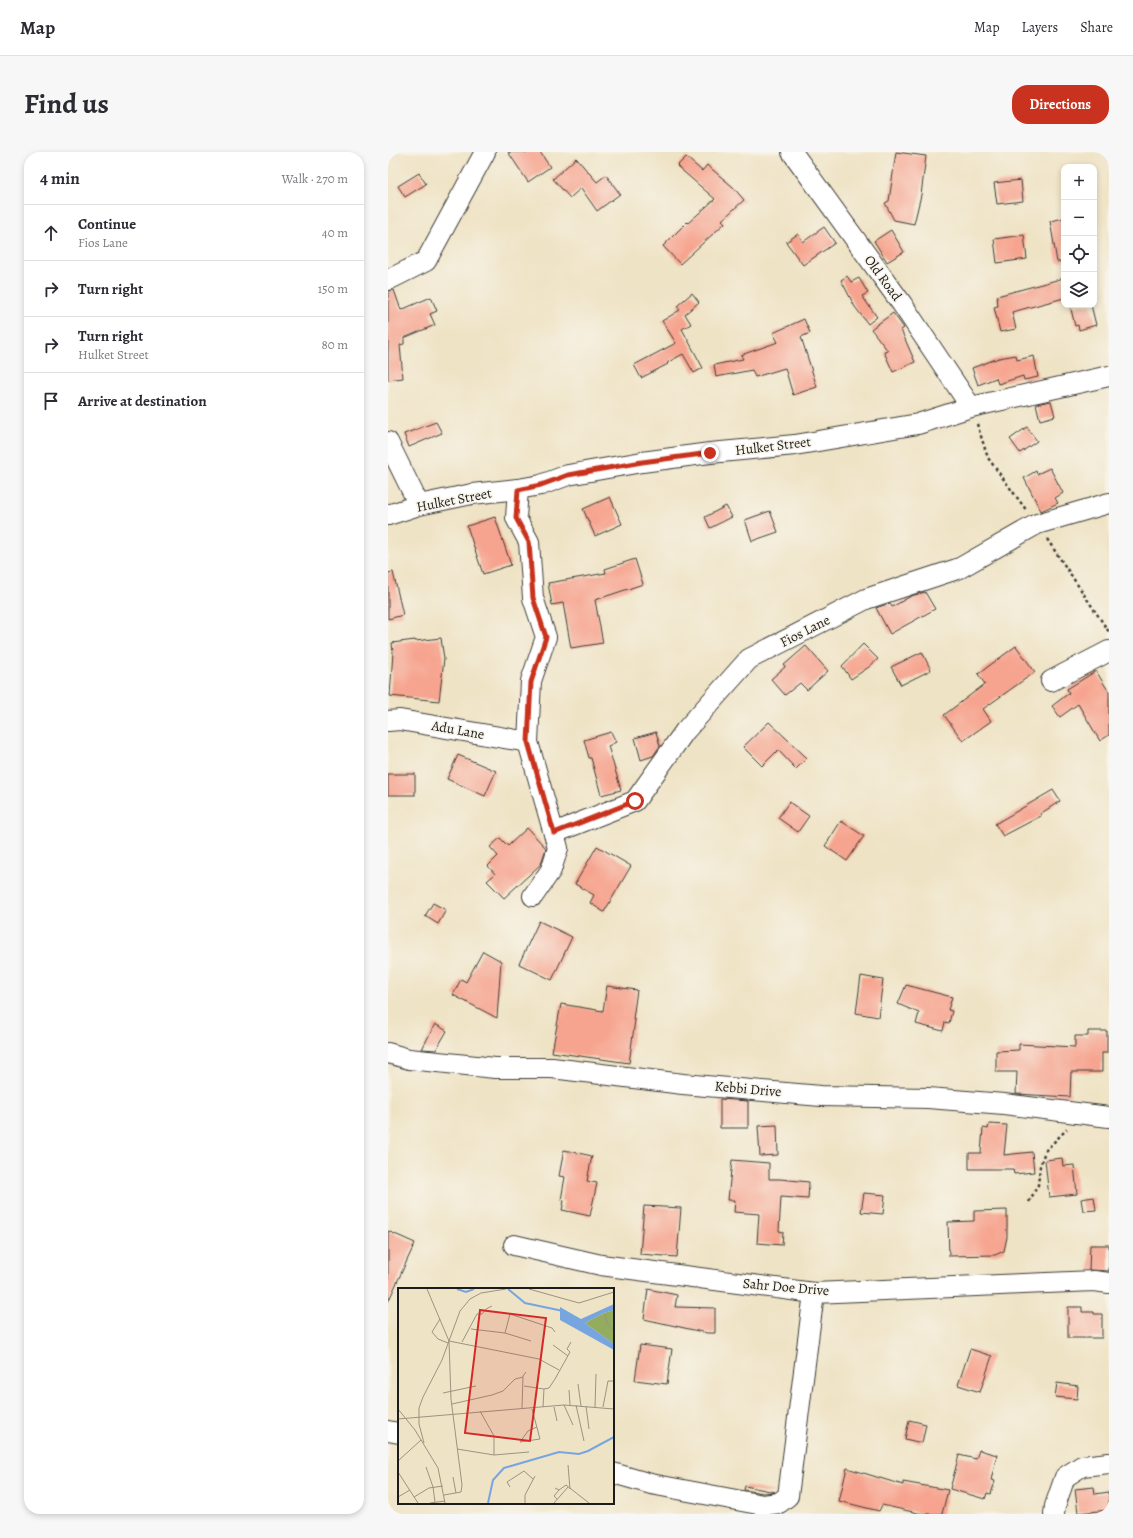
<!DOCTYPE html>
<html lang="en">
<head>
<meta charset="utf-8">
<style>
	body { margin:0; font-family:Alegreya,serif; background:#f7f7f7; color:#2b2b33 }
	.controls { position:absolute; right:12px; top:12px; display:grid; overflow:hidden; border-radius:8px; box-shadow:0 2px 6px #0003 }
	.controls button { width:36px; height:36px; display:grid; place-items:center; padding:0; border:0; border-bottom:1px solid #e1e1e2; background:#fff; color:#2b2b33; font:20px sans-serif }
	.stop { position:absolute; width:12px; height:12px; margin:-9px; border:3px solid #c8321e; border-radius:50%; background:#fff }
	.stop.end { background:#c8321e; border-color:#fff; box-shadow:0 1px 4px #0008 }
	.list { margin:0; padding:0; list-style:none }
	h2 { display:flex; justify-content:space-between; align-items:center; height:52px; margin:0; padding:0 16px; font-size:17px }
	h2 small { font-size:13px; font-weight:400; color:#7c7c81 }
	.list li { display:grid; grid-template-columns:26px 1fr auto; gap:12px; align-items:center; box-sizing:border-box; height:56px; padding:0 16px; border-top:1px solid #e1e1e2 }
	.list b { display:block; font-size:15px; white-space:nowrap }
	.list p { margin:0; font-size:13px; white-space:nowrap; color:#7c7c81 }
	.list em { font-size:13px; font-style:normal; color:#7c7c81 }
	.icon { flex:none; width:22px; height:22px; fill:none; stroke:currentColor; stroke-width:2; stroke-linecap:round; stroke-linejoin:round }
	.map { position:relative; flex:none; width:721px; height:1362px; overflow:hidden; border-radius:16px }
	header { display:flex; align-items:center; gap:24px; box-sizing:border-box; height:56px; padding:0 20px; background:#fff; border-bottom:1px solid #e1e1e2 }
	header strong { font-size:19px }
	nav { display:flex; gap:22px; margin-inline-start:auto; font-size:14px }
	.intro { display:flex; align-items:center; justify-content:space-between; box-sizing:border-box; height:96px; padding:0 24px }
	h1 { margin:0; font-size:28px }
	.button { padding:10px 18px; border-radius:16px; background:#c8321e; color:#fff; font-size:14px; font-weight:700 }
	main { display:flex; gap:24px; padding:0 24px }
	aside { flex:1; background:#fff; border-radius:16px; box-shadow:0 2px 6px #0003 }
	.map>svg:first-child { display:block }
</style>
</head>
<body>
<header>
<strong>Map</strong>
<nav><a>Map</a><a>Layers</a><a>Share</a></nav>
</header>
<div class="intro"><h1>Find us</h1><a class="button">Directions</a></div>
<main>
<aside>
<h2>4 min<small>Walk · 270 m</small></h2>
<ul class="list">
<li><svg class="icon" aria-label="ahead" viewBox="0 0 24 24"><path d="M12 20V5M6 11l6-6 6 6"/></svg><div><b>Continue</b><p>Fios Lane</p></div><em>40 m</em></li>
<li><svg class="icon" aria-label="right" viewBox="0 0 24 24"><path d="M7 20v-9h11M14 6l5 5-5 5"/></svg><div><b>Turn right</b></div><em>150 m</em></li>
<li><svg class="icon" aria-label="right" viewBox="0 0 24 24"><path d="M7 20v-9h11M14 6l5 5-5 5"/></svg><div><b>Turn right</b><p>Hulket Street</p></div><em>80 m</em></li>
<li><svg class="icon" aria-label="arrive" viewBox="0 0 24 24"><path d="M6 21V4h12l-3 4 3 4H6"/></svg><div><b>Arrive at destination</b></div></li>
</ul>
</aside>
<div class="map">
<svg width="721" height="1362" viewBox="0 0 721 1362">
	<rect width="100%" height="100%" fill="#f7f3e8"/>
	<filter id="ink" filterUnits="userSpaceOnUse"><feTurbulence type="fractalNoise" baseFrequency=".025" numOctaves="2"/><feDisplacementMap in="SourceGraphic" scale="8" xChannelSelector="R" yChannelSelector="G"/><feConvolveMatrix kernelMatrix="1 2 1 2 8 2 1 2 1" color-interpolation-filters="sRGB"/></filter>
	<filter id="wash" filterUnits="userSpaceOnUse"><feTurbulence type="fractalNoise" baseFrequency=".012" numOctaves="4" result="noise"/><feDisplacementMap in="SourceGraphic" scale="16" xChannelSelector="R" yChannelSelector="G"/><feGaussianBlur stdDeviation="0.9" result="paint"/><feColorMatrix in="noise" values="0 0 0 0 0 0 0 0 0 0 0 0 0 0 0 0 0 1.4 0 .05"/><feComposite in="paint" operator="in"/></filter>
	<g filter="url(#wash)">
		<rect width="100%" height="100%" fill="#efe3c5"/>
		<g id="blocks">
			<!-- building -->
			<g fill="#f6a48f">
				<polygon points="120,0 152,0 162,15 140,30"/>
				<polygon points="508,0 538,4 533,43 526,72 506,68 497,51 501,49"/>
				<polygon points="298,5 314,19 319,13 345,35 356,48 334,68 337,71 292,112 275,94 299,70 300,71 327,47 289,14"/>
				<polygon points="188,6 209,30 218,23 232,42 209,59 193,36 182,46 165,27"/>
				<polygon points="31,21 38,32 17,45 10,34"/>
				<polygon points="633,28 635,49 609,52 606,31"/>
				<polygon points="676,66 676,110 669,110 662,69"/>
				<polygon points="436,75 447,91 415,113 398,90 410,82 415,90"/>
				<polygon points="503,78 516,100 499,110 486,89"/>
				<polygon points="636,83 639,107 609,111 606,87"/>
				<polygon points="459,124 463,130 471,126 480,141 474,144 489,165 480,172 467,155 453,128"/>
				<polygon points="676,126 676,146 624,160 628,177 612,180 606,155 610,154 609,144"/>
				<polygon points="6,138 13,158 43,145 49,159 42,162 47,173 16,186 16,192 12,193 15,226 0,228 0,139"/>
				<polygon points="304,141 311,150 297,162 303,172 294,177 315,216 306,221 295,202 279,211 280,212 253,226 246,213 288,191 274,169 292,158 289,154"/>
				<polygon points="682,153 703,153 708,173 691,178 690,173 687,174"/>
				<polygon points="505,161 516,176 513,178 527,210 505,220 496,200 500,199 483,177"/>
				<polygon points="416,167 422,181 413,185 429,235 405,243 397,216 367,225 364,218 328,225 326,213 355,207 353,203 390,190 385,181"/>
				<polygon points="628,203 629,208 646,204 650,225 636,228 635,224 610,232 608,226 590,233 584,216 611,206"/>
				<polygon points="663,249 667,264 652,268 648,252"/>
				<polygon points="48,270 54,281 21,295 16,282"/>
				<polygon points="639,275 649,289 632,301 622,287"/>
				<polygon points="662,316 675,341 667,346 670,351 653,359 636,326 648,319 649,322"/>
				<polygon points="222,345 234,372 207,384 195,357"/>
				<polygon points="338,354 344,365 322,376 317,365"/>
				<polygon points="382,359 390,380 364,389 357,368"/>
				<polygon points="107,365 123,413 95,422 79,374"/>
				<polygon points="247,407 255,432 207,448 215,491 183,496 175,451 164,453 160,431 218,421 217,417"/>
				<polygon points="5,420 15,463 0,467 0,421"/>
				<polygon points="537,440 547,457 502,482 488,456 502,451 504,455 523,444"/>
				<polygon points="53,486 56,507 51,549 2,544 5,500 4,491 27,488 27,489"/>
				<polygon points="475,492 490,507 481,515 463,527 454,514"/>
				<polygon points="418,494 440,519 419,538 412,531 397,543 383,527 397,515 396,513"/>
				<polygon points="628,494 647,520 595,557 603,569 575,589 556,563 597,532 590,522"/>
				<polygon points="534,500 543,518 513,533 503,515"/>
				<polygon points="708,519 721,540 721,583 712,589 690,552 672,565 664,554 681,541 679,537"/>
				<polygon points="381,570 419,606 408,617 390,598 374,614 355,595"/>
				<polygon points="223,580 228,590 220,594 233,638 213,643 203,606 201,606 196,588"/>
				<polygon points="268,580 272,594 265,604 253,608 247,586"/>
				<polygon points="70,603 108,619 97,644 59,627"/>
				<rect x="0" y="622" width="27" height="21"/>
				<polygon points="665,638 672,649 652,662 653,664 615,684 607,672"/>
				<polygon points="401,650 421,664 410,680 390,666"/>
				<polygon points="453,669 476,684 459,709 437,694"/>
				<polygon points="139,676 158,696 153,712 116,746 99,729 107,722 100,714 110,704 102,695 112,686 120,694"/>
				<polygon points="209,694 243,714 216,760 202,751 206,743 187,732"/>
				<polygon points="45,751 58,758 50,772 37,764"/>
				<polygon points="151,769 184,785 164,828 131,812"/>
				<polygon points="95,799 113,809 109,866 65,843 73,827 78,830"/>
				<polygon points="473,824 495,828 490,865 468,861"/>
				<polygon points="518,833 564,845 560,858 564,859 561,871 557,870 555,879 528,872 531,861 510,852"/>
				<polygon points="219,834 249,838 245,867 247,868 241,911 164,900 173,852 215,859"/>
				<polygon points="47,872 59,879 48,898 34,897"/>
				<polygon points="700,879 719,879 719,901 714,901 714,920 683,920 682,945 628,942 629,920 608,920 608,899 631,898 631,892 687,895 687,884 700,884"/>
				<polygon points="332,947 360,949 360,976 332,976"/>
				<polygon points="601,972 619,973 616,1003 644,1000 646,1020 626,1022 625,1017 581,1017 581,1001 593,1001 595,976 600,977"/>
				<polygon points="389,973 390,1003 372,1004 370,974"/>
				<polygon points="176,998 204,1004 199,1029 209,1031 202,1064 174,1058 176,1049 173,1048 177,1025 171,1024"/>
				<polygon points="674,1006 675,1014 686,1013 689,1042 661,1045 657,1008"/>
				<polygon points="344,1008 381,1011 381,1027 392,1027 421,1030 420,1047 393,1045 391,1079 395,1080 394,1093 369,1091 371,1062 346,1060 347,1048 340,1048"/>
				<polygon points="476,1041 497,1043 495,1062 473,1060"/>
				<polygon points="706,1045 708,1058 695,1059 693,1047"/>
				<polygon points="256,1054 293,1056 289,1105 252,1102"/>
				<polygon points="619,1058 619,1085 616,1099 607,1103 561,1104 560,1070 586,1069 586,1059"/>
				<polygon points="0,1079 27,1091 0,1150"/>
				<polygon points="702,1093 721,1093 721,1119 701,1118"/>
				<polygon points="260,1137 289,1143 287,1155 327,1156 327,1181 319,1181 256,1167"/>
				<polygon points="680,1155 694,1155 694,1160 706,1160 706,1162 714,1162 714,1186 680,1186"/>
				<polygon points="252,1193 284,1197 279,1232 247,1228"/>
				<polygon points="582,1197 604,1204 592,1240 570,1233"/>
				<polygon points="669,1231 690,1234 689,1247 667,1245"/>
				<polygon points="521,1268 538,1272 534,1291 517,1287"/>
				<polygon points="591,1298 609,1303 603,1328 607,1329 603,1342 599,1341 597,1347 562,1337 571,1303 588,1307"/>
				<polygon points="459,1316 515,1333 515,1330 560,1338 554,1362 534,1362 494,1353 491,1359 451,1349"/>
				<polygon points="357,1334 387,1340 375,1341 356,1338"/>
				<polygon points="706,1335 707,1342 721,1340 721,1358 690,1361 687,1337"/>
			</g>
		</g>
	</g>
	<g filter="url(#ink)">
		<use href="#blocks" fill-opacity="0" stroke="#3c3a35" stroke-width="1"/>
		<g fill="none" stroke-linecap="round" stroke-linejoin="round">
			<!-- minor casing -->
			<g stroke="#3c3a35" stroke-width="22">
				<g id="minor">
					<polyline points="404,0 514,152 583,255"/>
					<polyline points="0,128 38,109 97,0"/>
					<polyline points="0,290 31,353"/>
					<polyline points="130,337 128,366 141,390 145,446 158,485 143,529 140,590 170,696 163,718 145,744"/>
					<polyline points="0,363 31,353 84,342 130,337 153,333 180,323 254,310 322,301 407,293 530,272 583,255 721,224"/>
					<polyline points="663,529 721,499"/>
					<polyline points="0,569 12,568 140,590"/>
					<polyline points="166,681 247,649 297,579 361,507 478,447 572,416 649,372 721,351"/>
					<polyline points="0,901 21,907 107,916 164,916 295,932 433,944 540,946 616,952 721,965"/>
					<polyline points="126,1093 213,1113 426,1141 706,1129 721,1131"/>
					<polyline points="0,1279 11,1281"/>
					<polyline points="225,1321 263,1332 375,1353 391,1351 400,1344 426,1141"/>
					<polyline points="666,1362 667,1354 677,1325 694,1314 721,1311"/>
				</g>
			</g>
			<!-- path -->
			<g stroke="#3c3a35" stroke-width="2.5" stroke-dasharray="3 3" stroke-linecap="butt">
				<polyline points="589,272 600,306 639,359"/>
				<polyline points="659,387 721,480"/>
				<polyline points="641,1050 650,1033 652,1014 657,999 679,977"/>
			</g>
			<!-- minor -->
			<use href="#minor" stroke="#fff" stroke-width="20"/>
		</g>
	</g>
	<g fill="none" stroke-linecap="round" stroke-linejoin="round" filter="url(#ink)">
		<!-- route -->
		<polyline stroke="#c8321e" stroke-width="5" points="247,649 166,681 140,590 143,530 158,485 145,446 141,390 128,366 130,338 153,333 180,323 254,310 322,301"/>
	</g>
	<g text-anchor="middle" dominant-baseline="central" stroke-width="3" stroke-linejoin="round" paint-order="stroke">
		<!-- street labels -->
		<g font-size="14" fill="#1c1c1c" stroke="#f7f3e8">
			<text transform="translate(495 126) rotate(54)">Old Road</text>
			<text transform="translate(385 294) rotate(-7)">Hulket Street</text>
			<text transform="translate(66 348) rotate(-11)">Hulket Street</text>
			<text transform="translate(417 479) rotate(-27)">Fios Lane</text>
			<text transform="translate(70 578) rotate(10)">Adu Lane</text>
			<text transform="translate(360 937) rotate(5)">Kebbi Drive</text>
			<text transform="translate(398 1135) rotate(5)">Sahr Doe Drive</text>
		</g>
	</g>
	<!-- overview -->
	<g transform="translate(10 1136)">
		<rect width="216" height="216" fill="#efe3c5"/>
		<path d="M216 22V56L187 35 206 25Z" fill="#93ac5d"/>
		<path d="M216 16V22L206 25 187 35 216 56V62L162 32V19L183 31Z" fill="#77a5e0"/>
		<path fill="none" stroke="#77a5e0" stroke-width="2" d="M59 1 68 4 76 1M110 1 127 15 165 23M90 215 95 192 106 180 161 164 181 166 190 163 216 149"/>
		<path fill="none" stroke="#9b9381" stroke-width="1" d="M29 1 51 53 53 111 64 197 63 204 46 207M131 1 181 15 216 4M207 26 209 35 216 43M42 31 34 44 40 51 50 55M73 41 107 45 133 53M107 45 112 26 154 40 157 44M51 53 141 71 161 82M64 54 79 26H84L88 21 94 18M155 57 170 68M180 96 183 118M126 98 146 101M171 102 172 117M45 105 78 98M54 116 94 107 105 103 117 91 125 89M166 117 175 137M178 117 186 153M188 118 191 141M145 119 146 101 151 100 157 91 172 64 169 61 173 54M156 119 159 133M197 119 198 86M205 119 210 93H216M0 121 17 142 40 180 47 215M124 121 125 88 128 84M134 121 142 151 122 154 130 143 139 139M82 123 96 148V167M0 131 166 117 216 121M26 155 21 136V120L25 109 44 72 62 23 72 11 83 5 108 1M59 161 96 167 131 164M0 173 23 152M170 177 172 201M28 179 35 199 37 214M0 184 20 215M55 189 58 205M112 199 109 194 126 183 135 191M157 200 161 202 156 208 159 211M161 202 168 197 191 215M0 209 12 202M16 209 31 200 45 198M32 215 47 213M127 215V207L137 188M156 215 170 199"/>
		<path fill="#d62828" fill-opacity="0.15" stroke="#d62828" stroke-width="2" d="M82 22 148 30 132 153 67 145Z"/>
		<rect width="216" height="216" fill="none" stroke="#1c1c1c" stroke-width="2"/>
	</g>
</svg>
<div class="controls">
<button>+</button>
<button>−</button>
<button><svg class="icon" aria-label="locate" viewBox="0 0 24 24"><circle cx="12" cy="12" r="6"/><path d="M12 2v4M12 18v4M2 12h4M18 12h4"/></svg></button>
<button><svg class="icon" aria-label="layers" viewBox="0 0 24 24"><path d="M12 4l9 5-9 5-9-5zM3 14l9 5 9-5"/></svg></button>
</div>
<div class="stop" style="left:247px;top:649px"></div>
<div class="stop end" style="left:322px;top:301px"></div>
</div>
</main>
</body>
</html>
